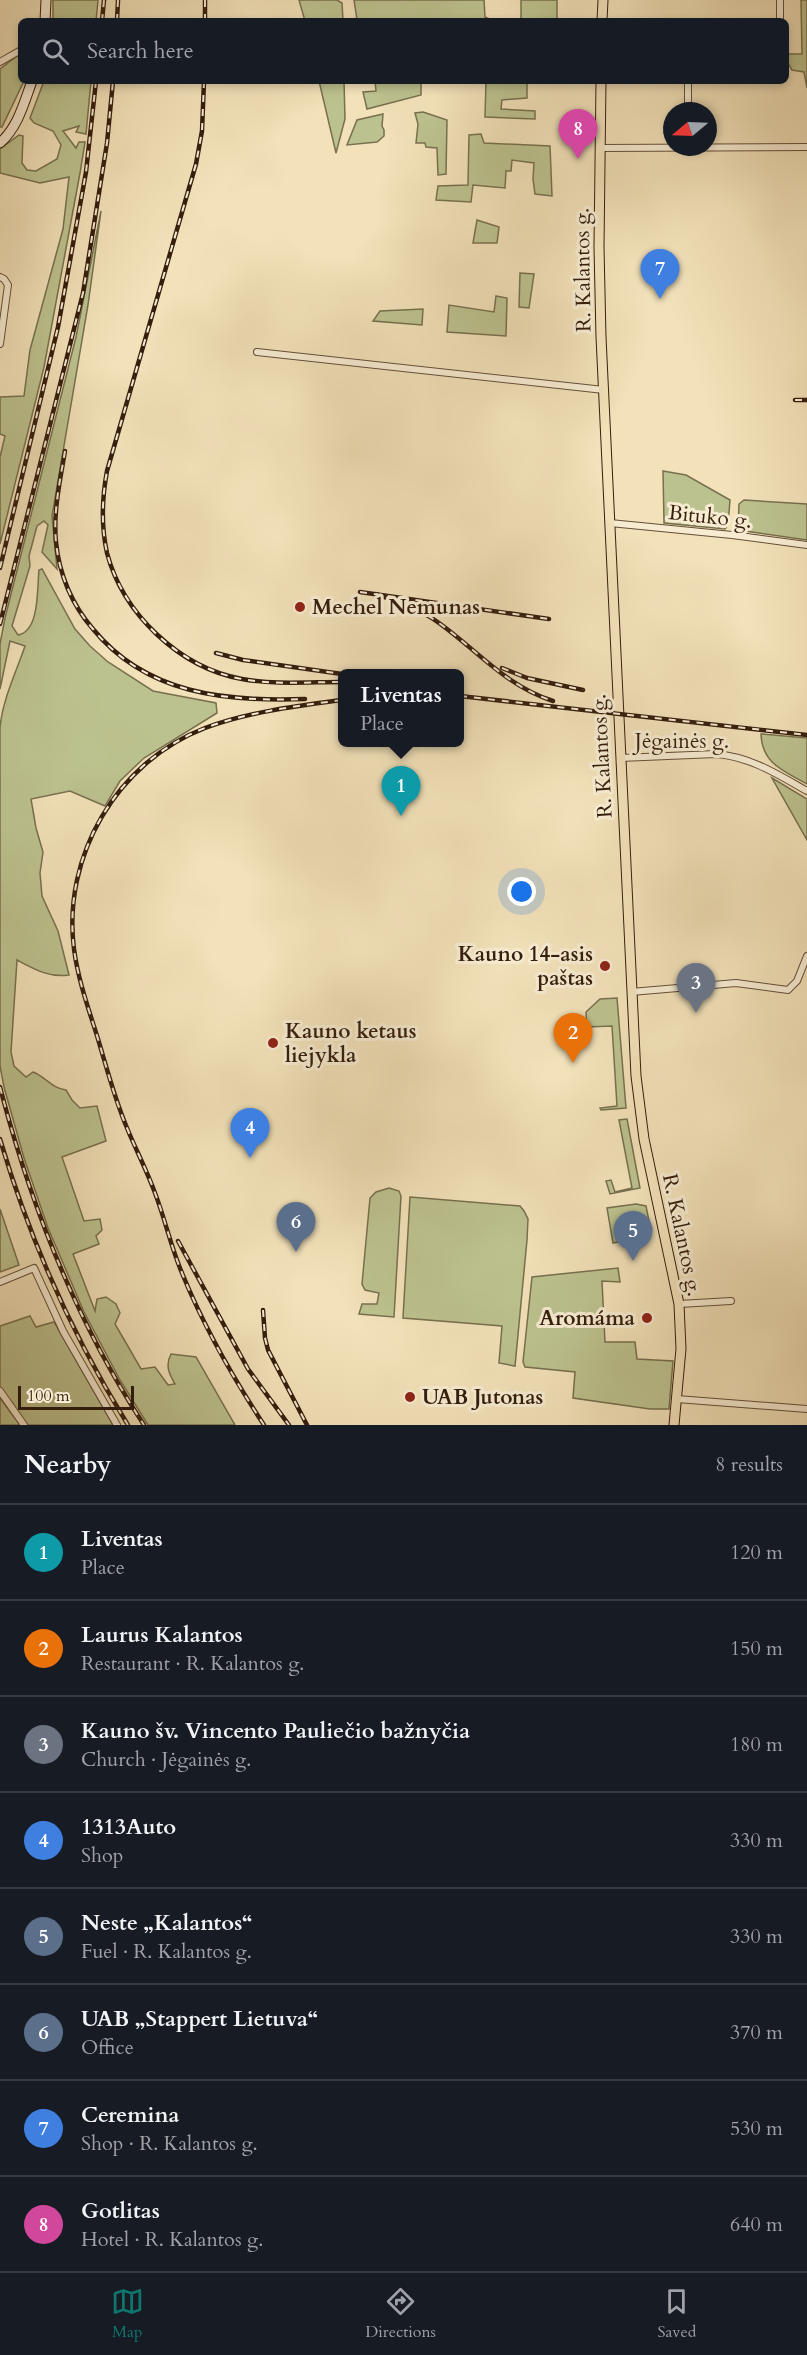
<!DOCTYPE html>
<html lang="en">
<head>
<meta charset="utf-8">
<style>
	body { margin:0; font-family:Cardo,serif; background:#242831; color:#f1f3f6 }
	.compass { position:absolute; left:663px; top:102px; width:54px; height:54px; border-radius:50%; background:#171b24; box-shadow:0 3px 9px #0003; rotate:251deg }
	.scale { position:absolute; left:18px; bottom:15px; width:116px; box-sizing:border-box; padding-left:6px; border:3px solid #351e0e; border-top:0; font-size:16px; line-height:21px; white-space:nowrap; color:#351e0e; -webkit-text-stroke:4px #f7ecd2; paint-order:stroke }
	.you { position:absolute; left:522px; top:892px; width:21px; height:21px; margin:-15px; border:4px solid #fff; border-radius:50%; background:#1a73e8; box-shadow:0 0 0 9px #1a73e833 }
	.badge { display:grid; place-items:center; width:39px; height:39px; border-radius:50%; background:#0f766e; color:#fff; font-size:20px; font-weight:700 }
	.pin { position:absolute; translate:-50% -50px; filter:drop-shadow(0 2px 3px #0008) }
	.pin::after { content:''; position:absolute; top:32px; width:21px; height:18px; background:inherit; clip-path:polygon(0 0,100% 0,50% 100%) }
	.popup { position:absolute; left:338px; top:669px; width:126px; height:78px; box-sizing:border-box; display:grid; place-content:center; border-radius:9px; background:#171b24; filter:drop-shadow(0 2px 4px #0005); font-size:20px; white-space:nowrap; color:#9ea1a6 }
	.popup b { font-size:22px; color:#f1f3f6 }
	.popup::after { content:''; position:absolute; left:50%; top:100%; margin-left:-12px; border:12px solid transparent; border-top-color:#171b24 }
	.list { margin:0; padding:0; list-style:none }
	h2 { display:flex; justify-content:space-between; align-items:center; height:78px; margin:0; padding:0 24px; font-size:26px }
	h2 small { font-size:20px; font-weight:400; color:#9ea1a6 }
	.list li { display:grid; grid-template-columns:39px 1fr auto; gap:18px; align-items:center; box-sizing:border-box; height:96px; padding:0 24px; border-top:2px solid #363941 }
	.list b { display:block; font-size:22px; white-space:nowrap }
	.list p { margin:0; font-size:20px; white-space:nowrap; color:#9ea1a6 }
	.list em { font-size:20px; font-style:normal; color:#9ea1a6 }
	.icon { flex:none; width:33px; height:33px; fill:none; stroke:currentColor; stroke-width:2; stroke-linecap:round; stroke-linejoin:round }
	.map { position:relative; flex:none; width:807px; height:1425px; overflow:hidden }
	.search { position:absolute; background:#171b24; box-shadow:0 3px 9px #0003; left:18px; right:18px; top:18px; height:66px; display:flex; align-items:center; gap:15px; box-sizing:border-box; padding:0 21px; border-radius:9px; color:#9ea1a6; font-size:22px }
	.sheet { height:846px; background:#171b24 }
	nav { display:flex; justify-content:space-around; align-items:center; box-sizing:border-box; height:84px; border-top:2px solid #363941; background:#171b24; font-size:16px; color:#9ea1a6 }
	nav a { display:grid; justify-items:center; gap:3px }
	nav .on { color:#0f766e }
	.map>svg:first-child { display:block }
</style>
</head>
<body>
<div class="map">
<svg width="807" height="1425" viewBox="0 0 807 1425">
	<rect width="100%" height="100%" fill="#f2e1b9"/>
	<filter id="stains"><feTurbulence type="fractalNoise" baseFrequency=".00333" numOctaves="4"/><feColorMatrix values="0 0 0 0 .2 0 0 0 0 .09 0 0 0 0 .02 0 0 0 .5 -.17"/></filter>
	<radialGradient id="worn" r=".72"><stop offset=".6" stop-color="#630" stop-opacity="0"/><stop offset="1" stop-color="#630" stop-opacity=".3"/></radialGradient>
	<!-- green -->
	<g fill="#bcc28f" stroke="#78704e" stroke-width="1.5">
		<polygon points="53,0 98,0 96,21 53,21"/>
		<polygon points="299,0 337,0 342,3 343,21 305,21"/>
		<polygon points="354,0 484,0 485,17 494,21 357,20"/>
		<rect x="521" y="0" width="36" height="21"/>
		<polygon points="801,0 807,0 807,88 804,72 792,70 786,60 786,54 802,54"/>
		<polygon points="21,53 21,81 24,81 2,127 0,127 0,69"/>
		<polygon points="44,81 91,81 86,134 76,132 79,126 63,131 76,148 79,142 85,142 80,173 44,367 0,544 0,457 5,436 0,434 0,397 24,396 30,350 63,229 69,177 40,183 0,173 0,149 19,135 23,136 22,163 27,170 36,171 57,159 61,145 53,131 34,123 30,118"/>
		<polygon points="319,81 344,81 345,119 336,153"/>
		<polygon points="375,81 421,81 421,95 367,109 363,92 376,91"/>
		<polygon points="486,81 536,81 527,82 527,98 502,100 501,109 535,111 535,119 485,117"/>
		<polygon points="423,112 447,120 446,174 438,175 437,148 426,147 425,143 416,143 418,124 415,113"/>
		<polygon points="383,114 382,126 384,130 384,136 377,142 347,145 357,120"/>
		<polygon points="481,134 484,143 550,146 552,196 535,194 533,179 534,163 512,160 511,171 506,171 505,188 473,185 471,202 436,200 438,186 468,185 469,135"/>
		<path d="M101 211 88 305 52 516 57 569 42 552 48 525 44 521 37 526 29 556 30 566 12 626 18 635C40 631 37 588 39 570L42 569 75 629 90 646 108 662 153 691 216 703 217 713 144 758 120 781 105 806 70 791 31 799 36 828 43 852 40 873 42 896 58 931 69 975C49 978 34 969 17 960L11 1052 14 1066 26 1077 33 1072C46 1077 51 1088 66 1090L72 1100 80 1108 97 1106 106 1141 62 1157 84 1221 100 1219 102 1230 96 1236 99 1244 73 1254 95 1311 97 1299 106 1297 116 1304 120 1313 115 1324 141 1369 155 1367 168 1385 175 1384C169 1374 165 1365 171 1354L196 1357 235 1425H148L120 1380 84 1312 48 1228 24 1158 4 1087 0 1066V727C3 698 16 673 25 646L10 641 0 689V644L5 618 76 337Z"/>
		<polygon points="477,220 499,227 497,243 473,243"/>
		<polygon points="520,273 534,274 529,308 519,307"/>
		<polygon points="496,296 507,298 506,336 447,332 449,305 494,312"/>
		<polygon points="423,309 422,325 373,321 380,311"/>
		<polygon points="663,471 686,475 730,500 728,525 725,529 664,523"/>
		<polygon points="744,500 807,504 807,540 738,530 739,504"/>
		<path d="M761 734 807 738V784C784 771 762 764 761 734Z"/>
		<polygon points="772,778 807,799 807,840"/>
		<polygon points="617,998 626,1108 601,1110 600,1108 617,1106 612,1026 587,1027 586,1012 600,999"/>
		<polygon points="627,1119 640,1188 610,1194 606,1181 611,1180 615,1192 632,1188 619,1120"/>
		<polygon points="389,1188 399,1191 401,1196 394,1317 359,1314 362,1304 377,1304 379,1293 365,1290 362,1284 370,1198 376,1192"/>
		<polygon points="410,1197 520,1206 524,1211 528,1219 527,1240 515,1366 499,1363 502,1326 403,1318"/>
		<polygon points="636,1204 646,1206 649,1221 641,1237 613,1243 607,1208"/>
		<polygon points="0,1209 19,1265 0,1272"/>
		<polygon points="618,1268 620,1282 602,1281 605,1342 635,1342 637,1359 673,1361 669,1409 650,1409 573,1398 575,1372 525,1367 523,1362 532,1277"/>
		<polygon points="30,1316 36,1327 54,1322 113,1425 26,1425 0,1390 0,1326"/>
		<polygon points="0,1398 20,1425 0,1425"/>
	</g>
	<g fill="none" stroke-linecap="round" stroke-linejoin="round">
		<!-- street casing -->
		<g stroke="#644f39" stroke-width="8">
			<g id="street">
				<polyline points="780,0 780,21"/>
				<polyline points="0,62 21,50"/>
				<polyline points="688,81 688,111"/>
				<polyline points="600,148 807,147"/>
				<polyline points="0,277 4,279 8,285 0,344"/>
				<polyline points="257,352 604,390"/>
				<polyline points="610,523 732,535 807,545"/>
				<path d="M620 758 716 754C751 757 777 774 807 791"/>
				<polyline points="631,992 736,983 788,990 797,981 807,956"/>
				<polyline points="0,1282 34,1268 63,1331 117,1425"/>
				<polyline points="679,1304 731,1301"/>
				<polyline points="0,1391 24,1425"/>
				<polyline points="677,1399 807,1409"/>
			</g>
		</g>
		<!-- secondary casing -->
		<g stroke="#351e0e" stroke-width="11">
			<g id="secondary">
				<polyline points="45,21 46,0"/>
				<path d="M0 143C18 127 24 103 32 81"/>
			</g>
		</g>
		<!-- primary casing -->
		<g stroke="#351e0e" stroke-width="11">
			<g id="primary">
				<polyline points="602,21 603,0"/>
				<polyline points="601,81 599,247 601,337 636,1076 644,1139 679,1304 681,1349 674,1425"/>
			</g>
		</g>
		<!-- street -->
		<use href="#street" stroke="#f7ecd2" stroke-width="6"/>
		<!-- secondary -->
		<use href="#secondary" stroke="#f7ecd2" stroke-width="9"/>
		<!-- primary -->
		<use href="#primary" stroke="#f2e1b9" stroke-width="9"/>
		<!-- rail casing -->
		<g stroke="#351e0e" stroke-width="4.5">
			<g id="rail">
				<polyline points="102,21 104,0"/>
				<polyline points="117,21 118,0"/>
				<polyline points="205,21 205,0"/>
				<path d="M204 81 202 131 196 164 107 471C102 498 101 526 107 553 123 614 180 668 242 679 274 685 309 682 342 682"/>
				<polyline points="795,400 807,400"/>
				<path d="M65 451C60 481 53 512 56 542 59 574 72 605 93 629 146 694 225 702 305 699"/>
				<polyline points="0,568 58,327 86,172 96,81"/>
				<polyline points="360,592 549,619"/>
				<path d="M376 594C398 602 420 609 439 623 478 651 506 686 553 701"/>
				<polyline points="0,624 83,293 107,143 113,81"/>
				<polyline points="216,653 243,660 342,674"/>
				<polyline points="502,668 527,678 583,690"/>
				<polyline points="460,696 807,735"/>
				<path d="M0 1087C31 1207 76 1321 144 1425"/>
				<path d="M0 1139C30 1241 72 1335 128 1425"/>
				<polyline points="178,1241 248,1369 289,1425"/>
				<polyline points="263,1310 265,1338 268,1350 307,1425"/>
				<path d="M264 1425C232 1376 204 1327 182 1273 171 1247 165 1219 155 1193 147 1171 136 1150 127 1128 115 1100 107 1069 98 1039 89 1010 78 980 74 949 62 856 117 762 205 728 248 712 297 706 342 700"/>
			</g>
		</g>
		<!-- rail -->
		<use href="#rail" stroke="#f7ecd2" stroke-width="2" stroke-dasharray="7" stroke-linecap="butt"/>
	</g>
	<!-- markers -->
	<g fill="#8f2418" stroke="#f7ecd2" stroke-width="2">
		<circle cx="300" cy="607" r="6"/>
		<circle cx="605" cy="966" r="6"/>
		<circle cx="273" cy="1043" r="6"/>
		<circle cx="647" cy="1318" r="6"/>
		<circle cx="410" cy="1397" r="6"/>
	</g>
	<g text-anchor="middle" dominant-baseline="central" stroke-width="6" stroke-linejoin="round" paint-order="stroke">
		<!-- street labels -->
		<g font-size="21" fill="#351e0e" stroke="#f7ecd2">
			<text transform="translate(583 270) rotate(-91)">R. Kalantos g.</text>
			<text transform="translate(710 517) rotate(6)">Bituko g.</text>
			<text x="682" y="741">Jėgainės g.</text>
			<text transform="translate(602 756) rotate(-93)">R. Kalantos g.</text>
			<text transform="translate(682 1235) rotate(78)">R. Kalantos g.</text>
		</g>
		<!-- poi labels -->
		<g font-size="21" font-weight="bold" fill="#351e0e" stroke="#f7ecd2" text-anchor="start">
			<text x="312" y="607">Mechel Nemunas</text>
			<text x="593" y="954" text-anchor="end">Kauno 14-asis<tspan x="593" dy="24">paštas</tspan></text>
			<text x="285" y="1031">Kauno ketaus<tspan x="285" dy="24">liejykla</tspan></text>
			<text x="635" y="1318" text-anchor="end">Aromáma</text>
			<text x="422" y="1397">UAB Jutonas</text>
		</g>
	</g>
	<rect width="100%" height="100%" filter="url(#stains)"/>
	<rect width="100%" height="100%" fill="url(#worn)"/>
</svg>
<svg class="compass" viewBox="-18 -18 36 36"><path d="M0-13l5 13h-10z" fill="#e53935"/><path d="M0 13l5-13h-10z" fill="#9ea1a6"/></svg>
<div class="scale">100 m</div>
<div class="you"></div>
<div class="pin badge" style="left:401px;top:816px;background:#0f9aa8">1</div>
<div class="popup"><b>Liventas</b>Place</div>
<div class="pin badge" style="left:573px;top:1063px;background:#e8710a">2</div>
<div class="pin badge" style="left:696px;top:1013px;background:#6b7280">3</div>
<div class="pin badge" style="left:250px;top:1158px;background:#3f7fe0">4</div>
<div class="pin badge" style="left:633px;top:1261px;background:#5c6f8a">5</div>
<div class="pin badge" style="left:296px;top:1252px;background:#5c6f8a">6</div>
<div class="pin badge" style="left:660px;top:299px;background:#3f7fe0">7</div>
<div class="pin badge" style="left:578px;top:159px;background:#d1479c">8</div>
<div class="search"><svg class="icon" aria-label="search" viewBox="0 0 24 24"><circle cx="10" cy="10" r="6"/><path d="M15 15l6 6"/></svg>Search here</div>
</div>
<section class="sheet">
<h2>Nearby<small>8 results</small></h2>
<ul class="list">
<li><span class="badge" style="background:#0f9aa8">1</span><div><b>Liventas</b><p>Place</p></div><em>120 m</em></li>
<li><span class="badge" style="background:#e8710a">2</span><div><b>Laurus Kalantos</b><p>Restaurant · R. Kalantos g.</p></div><em>150 m</em></li>
<li><span class="badge" style="background:#6b7280">3</span><div><b>Kauno šv. Vincento Pauliečio bažnyčia</b><p>Church · Jėgainės g.</p></div><em>180 m</em></li>
<li><span class="badge" style="background:#3f7fe0">4</span><div><b>1313Auto</b><p>Shop</p></div><em>330 m</em></li>
<li><span class="badge" style="background:#5c6f8a">5</span><div><b>Neste „Kalantos“</b><p>Fuel · R. Kalantos g.</p></div><em>330 m</em></li>
<li><span class="badge" style="background:#5c6f8a">6</span><div><b>UAB „Stappert Lietuva“</b><p>Office</p></div><em>370 m</em></li>
<li><span class="badge" style="background:#3f7fe0">7</span><div><b>Ceremina</b><p>Shop · R. Kalantos g.</p></div><em>530 m</em></li>
<li><span class="badge" style="background:#d1479c">8</span><div><b>Gotlitas</b><p>Hotel · R. Kalantos g.</p></div><em>640 m</em></li>
</ul>
</section>
<nav>
<a class="on"><svg class="icon" aria-label="map" viewBox="0 0 24 24"><path d="M3 6l6-2 6 2 6-2v14l-6 2-6-2-6 2zM9 4v14M15 6v14"/></svg>Map</a>
<a><svg class="icon" aria-label="directions" viewBox="0 0 24 24"><path d="M12 3l9 9-9 9-9-9zM9 14v-3h6M13 9l2 2-2 2"/></svg>Directions</a>
<a><svg class="icon" aria-label="saved" viewBox="0 0 24 24"><path d="M7 4h10v16l-5-4-5 4z"/></svg>Saved</a>
</nav>
</body>
</html>
